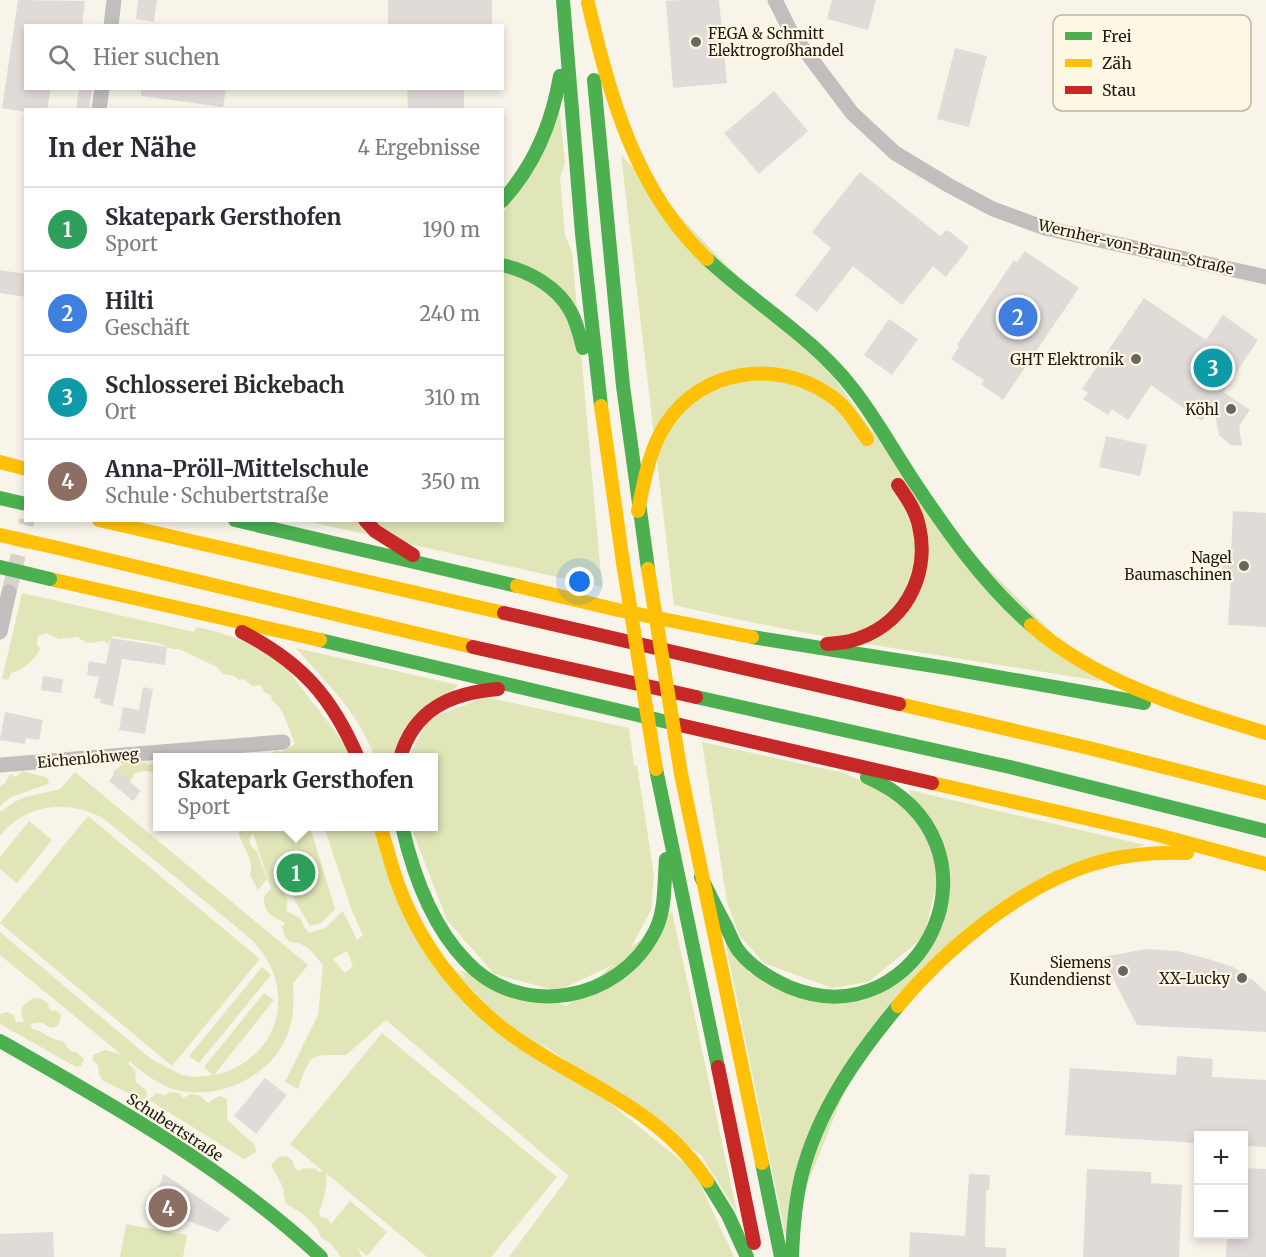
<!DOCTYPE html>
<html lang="de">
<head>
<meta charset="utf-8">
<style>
	body { margin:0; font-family:Merriweather,serif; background:#f2f2f3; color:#2b2b33 }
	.controls { position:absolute; right:18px; bottom:18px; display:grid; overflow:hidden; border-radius:0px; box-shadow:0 3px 9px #0003 }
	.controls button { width:54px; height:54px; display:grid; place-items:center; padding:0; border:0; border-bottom:2px solid #e1e1e2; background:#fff; color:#2b2b33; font:30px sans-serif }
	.you { position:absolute; left:580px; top:582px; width:21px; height:21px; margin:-15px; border:4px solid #fff; border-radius:50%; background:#1a73e8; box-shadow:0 0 0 9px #1a73e833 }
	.badge { display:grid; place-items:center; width:39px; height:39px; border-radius:50%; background:#db2777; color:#fff; font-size:20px; font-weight:700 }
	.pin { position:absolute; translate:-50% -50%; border:3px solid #fff; box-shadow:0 2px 6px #0006 }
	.popup { position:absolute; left:153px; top:753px; width:285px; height:78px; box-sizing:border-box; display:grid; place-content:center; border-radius:0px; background:#fff; filter:drop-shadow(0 2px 4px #0005); font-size:20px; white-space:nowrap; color:#7c7c81 }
	.popup b { font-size:22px; color:#2b2b33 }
	.popup::after { content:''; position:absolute; left:50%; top:100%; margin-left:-12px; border:12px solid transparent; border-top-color:#fff }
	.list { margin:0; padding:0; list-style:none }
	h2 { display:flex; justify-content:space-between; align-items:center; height:78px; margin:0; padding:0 24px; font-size:26px }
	h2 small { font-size:20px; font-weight:400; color:#7c7c81 }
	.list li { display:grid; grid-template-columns:39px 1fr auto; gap:18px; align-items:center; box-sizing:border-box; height:84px; padding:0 24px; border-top:2px solid #e1e1e2 }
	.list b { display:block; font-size:22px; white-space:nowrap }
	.list p { margin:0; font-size:20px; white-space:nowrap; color:#7c7c81 }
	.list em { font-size:20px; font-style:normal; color:#7c7c81 }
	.icon { flex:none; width:33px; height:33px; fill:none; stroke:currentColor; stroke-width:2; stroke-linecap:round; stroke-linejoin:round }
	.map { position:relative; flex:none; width:1266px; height:1257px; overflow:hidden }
	.search { position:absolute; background:#fff; box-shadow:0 3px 9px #0003; left:24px; top:24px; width:480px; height:66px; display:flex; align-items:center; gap:15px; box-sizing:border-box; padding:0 21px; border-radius:0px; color:#7c7c81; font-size:22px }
	.panel { position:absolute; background:#fff; box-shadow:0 3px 9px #0003; left:24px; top:108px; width:480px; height:414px; border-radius:0px }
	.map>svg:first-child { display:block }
</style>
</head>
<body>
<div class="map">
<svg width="1266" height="1257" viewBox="0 0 1266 1257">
	<rect width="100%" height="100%" fill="#f8f4ea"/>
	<!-- green -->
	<g fill="#e0e6b8" fill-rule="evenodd">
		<polygon points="560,112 565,164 560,177 565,235 572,252 602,587 306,521 502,520 503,213"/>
		<path d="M621 155 832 375 934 515 1101 681C959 658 815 639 674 605Z"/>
		<path d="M22 593 194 632 197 627 221 633 245 642 283 664 355 757H239L245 754 258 757 261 753 272 755 273 752 277 750 281 752 295 744C289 731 284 707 272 701L271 695 264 692 261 685 252 686 244 679 238 680 235 676 223 674 217 667 179 649H173L158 643 138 640 112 636 109 643 107 644 105 641 87 643 77 637 59 639 46 633 38 636 37 645 40 649C36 659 21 671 11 673L8 680 2 679Z"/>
		<path d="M296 648 458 685 393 757H375C357 711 328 685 296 648Z"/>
		<polygon points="485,697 629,728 634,765 637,765 654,875 651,910 625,959 558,991 494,974 447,920 411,827 434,826 434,758 408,758 429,719"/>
		<polygon points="702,742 844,773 908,803 940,868 924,937 868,982 832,988 764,963 740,936 727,902"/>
		<polygon points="128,762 136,764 144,762 149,765 158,762 158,773 144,771 135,773 130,781 125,783 114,778 113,772 124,763"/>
		<polygon points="22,771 46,777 49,781 48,784 11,797 0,806 0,786 5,783 10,774 16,777"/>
		<path d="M75 772 308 965 293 983C294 999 294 1015 289 1030 275 1075 221 1101 176 1090 158 1085 144 1073 129 1061V1065L135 1070 136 1082 146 1090 147 1096 143 1100 103 1081 99 1074 98 1065 93 1061V1055L105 1050 122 1055 0 955V932L151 1059 182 1075 195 1077 213 1075 204 1067 264 993 274 1000 214 1075C233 1072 248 1062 261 1048 289 1013 281 969 251 939L104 819C69 799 26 803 0 836V812L14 802 25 797 60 789Z"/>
		<polygon points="909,790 1145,845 1053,873 869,1030 786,1238 725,941 749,973 862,1001 944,924"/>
		<polygon points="88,816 260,959 172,1066 0,923"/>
		<polygon points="29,821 52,840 17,883 0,869 0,857"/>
		<path d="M238 827H250L248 828 252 831 254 827H310L335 909 321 923 310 926 294 899 289 885 279 888C287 895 289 900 286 911L301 918 303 925 309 933 325 928 343 911 357 940 363 935 352 911 324 827H375L412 932 612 1105 694 1171 734 1257H509L569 1176 386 1020 346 1055C308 1055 311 1053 298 1089L285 1082 318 1015 323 965C318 960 313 951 306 947 293 937 288 950 282 927L285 923C272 915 264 916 264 896L271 889 253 833 249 839 251 846 257 851 267 879 258 890 250 875C256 859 238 843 238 827ZM347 951 353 966 345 973 333 959Z"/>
		<polygon points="672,911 737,1212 701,1155 496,1012 459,970 567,1006"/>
		<polygon points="262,967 271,975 199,1063 189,1056"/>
		<path d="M33 998C42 998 48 1001 50 1010L57 1011 61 1015C60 1024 58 1027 50 1028 43 1022 39 1022 31 1024L32 1029C46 1032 47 1039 63 1041L70 1051 76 1052 84 1059 81 1066 76 1067 0 1024V1014L7 1012 14 1015 16 1022H24L21 1012 23 1006Z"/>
		<path d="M382 1033 557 1177 491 1257H427L326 1173C328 1181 324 1202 319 1211L320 1217 327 1218 331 1224 350 1201 387 1232 367 1256 358 1248 362 1257H341L331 1244 321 1237 317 1228 303 1214 285 1203 283 1187 271 1165 278 1157 286 1156 293 1161 294 1167 299 1171 304 1168 316 1169 318 1172 323 1171 290 1144Z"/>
		<polygon points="171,1092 178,1093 183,1098 191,1094 199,1095 208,1103 219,1096 227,1099 227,1120 255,1145 256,1152 244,1159 149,1100 156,1093 164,1095"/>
		<polygon points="126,1224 187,1235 183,1257 120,1257"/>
	</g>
	<!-- building -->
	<g fill="#e1dbd8">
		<polygon points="18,0 85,1 82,26 26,26 26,88 51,88 47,110 26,110 26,112 2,108"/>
		<polygon points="138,0 157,0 154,22 136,19"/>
		<rect x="388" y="0" width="104" height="26"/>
		<polygon points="681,0 719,0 727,83 673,88 666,1"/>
		<polygon points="832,0 876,0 868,30 827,19"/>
		<polygon points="955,48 987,56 969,127 937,119"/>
		<polygon points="79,88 92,88 89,110 76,110"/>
		<polygon points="141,88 226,88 223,107 141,96"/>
		<polygon points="407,88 464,88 464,110 408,110"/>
		<polygon points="774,91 808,131 759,174 724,133"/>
		<polygon points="860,172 940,236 945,231 949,231 969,247 946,277 933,266 902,305 853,266 817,312 795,295 831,248 812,232"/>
		<polygon points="1025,251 1079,288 1003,400 981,384 984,380 951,359 959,347 957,345 1014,260 1017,262"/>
		<polygon points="0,270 26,274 26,297 0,293"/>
		<polygon points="1144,298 1206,340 1223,315 1258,340 1223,392 1250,410 1239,426 1242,446 1230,445 1219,435 1213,405 1202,421 1151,385 1128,420 1112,409 1108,415 1083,399 1088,393 1082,389"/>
		<polygon points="889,319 918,339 892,375 864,355"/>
		<polygon points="1106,436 1147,445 1140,476 1099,467"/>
		<polygon points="1233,511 1266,513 1266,627 1228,625 1231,577 1222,576 1223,554 1231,555"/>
		<polygon points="111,638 167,647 165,665 122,659 113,706 100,703 101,699 94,698 99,677 87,675 89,661 106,664"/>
		<polygon points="43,676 63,679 61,693 41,690"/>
		<polygon points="143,687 153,689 145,734 119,730 123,707 139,710"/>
		<polygon points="5,712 43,720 39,740 26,738 25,744 0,740"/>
		<polygon points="117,771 141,791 133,801 109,781"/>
		<polygon points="1147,949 1177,951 1205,958 1233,967 1254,981 1266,992 1266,1032 1137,1025 1102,957"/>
		<polygon points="1177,1056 1213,1059 1212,1077 1266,1080 1266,1147 1244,1146 1244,1136 1198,1136 1198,1143 1065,1135 1070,1068 1176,1075"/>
		<polygon points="265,1078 287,1095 256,1134 234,1116"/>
		<polygon points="1244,1168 1266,1169 1266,1257 1226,1257 1227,1234 1244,1234"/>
		<polygon points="1087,1169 1151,1172 1151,1183 1182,1185 1179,1257 1083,1257"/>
		<polygon points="164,1174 230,1219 218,1232 151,1207"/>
		<polygon points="969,1174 990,1175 989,1190 986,1190 985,1247 1006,1248 1006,1257 909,1257 910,1232 965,1236"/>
		<polygon points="53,1232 54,1257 0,1257 0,1234"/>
	</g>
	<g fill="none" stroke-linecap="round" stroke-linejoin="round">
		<!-- street-tunnel -->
		<polyline stroke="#d7d3ca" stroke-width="15" stroke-dasharray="15 8" stroke-linecap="butt" points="9,592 27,520"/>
		<!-- street -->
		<g stroke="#c2bebe" stroke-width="15">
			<polyline points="775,0 791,32 852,113 895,153 948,185 993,209 1045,228 1266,277"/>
			<polyline points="111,26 114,0"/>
			<polyline points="99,110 102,88"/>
			<polyline points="0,632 9,592"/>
			<polyline points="0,765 283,742"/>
		</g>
		<!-- fast -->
		<g stroke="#4caf50" stroke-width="14">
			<polyline points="563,0 582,234 601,406"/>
			<polyline points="594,80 623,386 648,569"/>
			<path d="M502 201C535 165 552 124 560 76"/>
			<path d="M707 259C755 304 813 337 853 389 875 417 892 448 911 477 946 530 983 583 1031 625"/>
			<path d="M502 265C529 271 558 287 571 312 577 323 580 336 583 348"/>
			<polyline points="0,498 26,504"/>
			<polyline points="235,520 517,586"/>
			<polyline points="752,637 953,669 1144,703"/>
			<polyline points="320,640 680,725"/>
			<polyline points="696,697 1010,767 1266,831"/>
			<polyline points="656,769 718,1067"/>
			<path d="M402 826C413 874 431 925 466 961 520 1020 620 1002 655 931 666 910 664 882 666 859"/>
			<path d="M701 877C709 893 717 910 726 926 730 934 733 943 738 950 751 967 771 979 789 987 923 1042 1016 842 867 777"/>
			<path d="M0 1041C111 1104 228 1170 321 1257"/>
			<polyline points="762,1163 781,1257"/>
			<polyline points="707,1181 728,1215 747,1257"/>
			<path d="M792 1257C793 1229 795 1201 802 1174 818 1111 857 1055 898 1006"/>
		</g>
		<!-- slow -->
		<g stroke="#ffc107" stroke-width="14">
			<path d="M588 3C610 97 635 190 707 259"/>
			<polyline points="601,406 623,563"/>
			<polyline points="0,462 26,469"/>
			<path d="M638 511C644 482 649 449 666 424 701 369 776 359 828 394 845 404 856 423 867 439"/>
			<polyline points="99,520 504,613"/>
			<polyline points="58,548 473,647"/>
			<polyline points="50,579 320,640"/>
			<polyline points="517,586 618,610 752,637"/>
			<path d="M1031 625C1097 683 1184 708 1266 733"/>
			<polyline points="899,704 1089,748 1266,793"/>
			<polyline points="681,774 762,1163"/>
			<polyline points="932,783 1154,834 1266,864"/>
			<path d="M380 826C387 846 391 867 399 887 424 954 473 1013 534 1050 598 1090 664 1115 707 1181"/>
			<path d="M898 1006C947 947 1022 885 1096 863 1126 854 1156 852 1187 853"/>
		</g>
		<!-- jam -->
		<g stroke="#c62828" stroke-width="14">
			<polyline points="365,520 375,531 413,555"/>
			<polyline points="504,613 899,704"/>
			<path d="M242 632C301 662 332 697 358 758"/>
			<path d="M827 644C835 643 843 643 850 641 902 628 931 578 919 526 916 511 907 498 898 485"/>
			<polyline points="473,647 696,697"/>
			<polyline points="680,725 932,783"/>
			<path d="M400 758C414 709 451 693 498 689"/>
			<polyline points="718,1067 754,1243"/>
		</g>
		<!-- fast-bridge -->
		<polyline stroke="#4caf50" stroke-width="14" points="0,567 50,579"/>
		<!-- slow-bridge -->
		<g stroke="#ffc107" stroke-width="14">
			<polyline points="0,535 58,548"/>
			<polyline points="623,563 656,769"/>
			<polyline points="648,569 681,774"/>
		</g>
	</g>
	<!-- markers -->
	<g fill="#69665e" stroke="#fef7e4" stroke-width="2">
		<circle cx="696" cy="42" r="6"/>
		<circle cx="1136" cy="359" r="6"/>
		<circle cx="1231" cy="409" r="6"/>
		<circle cx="1244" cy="566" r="6"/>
		<circle cx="1123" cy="971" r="6"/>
		<circle cx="1242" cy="978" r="6"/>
	</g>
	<g text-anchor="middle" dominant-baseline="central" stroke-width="4.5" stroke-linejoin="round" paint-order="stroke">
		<!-- poi labels -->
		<g font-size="15" fill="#1c1a13" stroke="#fef7e4" text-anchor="end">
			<text x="708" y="33" text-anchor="start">FEGA &amp; Schmitt<tspan x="708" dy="17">Elektrogroßhandel</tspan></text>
			<text x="1124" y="359">GHT Elektronik</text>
			<text x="1219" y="409">Köhl</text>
			<text x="1232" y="557">Nagel<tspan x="1232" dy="17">Baumaschinen</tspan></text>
			<text x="1111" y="962">Siemens<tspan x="1111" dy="17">Kundendienst</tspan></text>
			<text x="1230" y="978">XX-Lucky</text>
		</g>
		<!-- street labels -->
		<g font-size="15" fill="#1c1a13" stroke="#fef7e4">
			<text transform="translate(1136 247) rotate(13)">Wernher-von-Braun-Straße</text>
			<text transform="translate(88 758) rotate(-5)">Eichenlohweg</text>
			<text transform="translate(175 1127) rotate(33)">Schubertstraße</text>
		</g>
	</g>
	<!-- legend -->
	<rect x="1053" y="15" width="198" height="96" rx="9" fill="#fef7e4" stroke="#bab5a5" stroke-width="1.5"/>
	<rect x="1065" y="32" width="27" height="8" fill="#4caf50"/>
	<rect x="1065" y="59" width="27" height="8" fill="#ffc107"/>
	<rect x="1065" y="86" width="27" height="8" fill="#c62828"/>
	<g font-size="16" fill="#1c1a13">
		<text x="1102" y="42">Frei</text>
		<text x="1102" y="69">Zäh</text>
		<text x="1102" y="96">Stau</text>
	</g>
</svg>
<div class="controls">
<button>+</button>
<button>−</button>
</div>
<div class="you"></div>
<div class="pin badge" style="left:296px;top:873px;background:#2e9e5b">1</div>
<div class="popup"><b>Skatepark Gersthofen</b>Sport</div>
<div class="pin badge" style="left:1018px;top:317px;background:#3f7fe0">2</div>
<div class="pin badge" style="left:1213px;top:368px;background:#0f9aa8">3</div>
<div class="pin badge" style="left:168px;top:1208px;background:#8d6e63">4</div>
<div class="search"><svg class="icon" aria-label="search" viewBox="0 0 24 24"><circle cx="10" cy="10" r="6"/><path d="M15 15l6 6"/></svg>Hier suchen</div>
<section class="panel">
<h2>In der Nähe<small>4 Ergebnisse</small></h2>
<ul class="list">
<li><span class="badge" style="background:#2e9e5b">1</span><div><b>Skatepark Gersthofen</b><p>Sport</p></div><em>190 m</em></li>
<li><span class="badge" style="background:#3f7fe0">2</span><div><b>Hilti</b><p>Geschäft</p></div><em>240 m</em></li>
<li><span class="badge" style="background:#0f9aa8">3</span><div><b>Schlosserei Bickebach</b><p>Ort</p></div><em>310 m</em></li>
<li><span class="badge" style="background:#8d6e63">4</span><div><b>Anna-Pröll-Mittelschule</b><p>Schule · Schubertstraße</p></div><em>350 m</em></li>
</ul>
</section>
</div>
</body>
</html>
